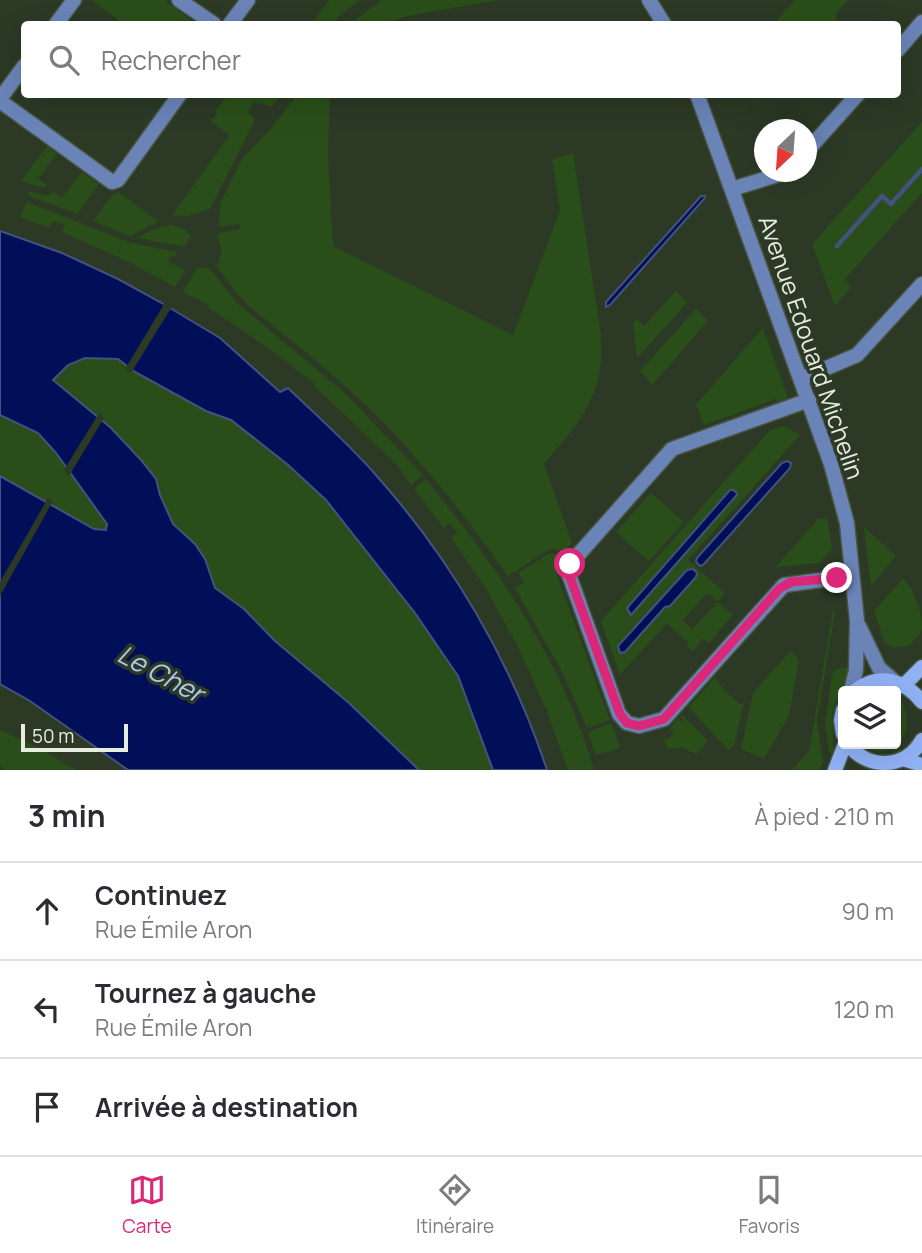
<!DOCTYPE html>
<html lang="fr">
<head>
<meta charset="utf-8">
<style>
	body { margin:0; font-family:Manrope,sans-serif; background:#f7f7f7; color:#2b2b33 }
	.controls { position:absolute; right:21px; bottom:21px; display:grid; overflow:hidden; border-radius:7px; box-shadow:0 7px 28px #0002 }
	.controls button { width:63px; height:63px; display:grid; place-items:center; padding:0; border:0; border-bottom:2px solid #e1e1e2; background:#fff; color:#2b2b33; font:35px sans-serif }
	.compass { position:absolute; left:754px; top:119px; width:63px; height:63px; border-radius:50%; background:#fff; box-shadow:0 7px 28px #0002; rotate:205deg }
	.scale { position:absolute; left:21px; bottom:18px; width:107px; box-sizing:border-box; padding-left:7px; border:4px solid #e4ede0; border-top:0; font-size:19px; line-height:24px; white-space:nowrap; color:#e4ede0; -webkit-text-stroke:5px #2b3925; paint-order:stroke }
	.stop { position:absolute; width:21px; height:21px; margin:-16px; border:5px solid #db2777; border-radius:50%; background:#fff }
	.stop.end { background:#db2777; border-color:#fff; box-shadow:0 2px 7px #0008 }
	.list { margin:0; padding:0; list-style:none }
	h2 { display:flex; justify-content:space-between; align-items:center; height:91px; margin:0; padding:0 28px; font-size:30px }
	h2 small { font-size:23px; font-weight:400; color:#7c7c81 }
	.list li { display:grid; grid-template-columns:46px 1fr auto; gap:21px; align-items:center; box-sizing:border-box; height:98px; padding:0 28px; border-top:2px solid #e1e1e2 }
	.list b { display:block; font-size:26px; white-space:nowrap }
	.list p { margin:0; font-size:23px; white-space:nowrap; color:#7c7c81 }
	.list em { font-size:23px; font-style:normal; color:#7c7c81 }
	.icon { flex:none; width:38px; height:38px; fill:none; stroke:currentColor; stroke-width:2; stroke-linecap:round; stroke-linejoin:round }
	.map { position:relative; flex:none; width:922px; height:770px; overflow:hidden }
	.search { position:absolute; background:#fff; box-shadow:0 7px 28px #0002; left:21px; right:21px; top:21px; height:77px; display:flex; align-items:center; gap:18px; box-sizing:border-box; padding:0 24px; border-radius:7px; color:#7c7c81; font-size:26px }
	.sheet { height:385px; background:#fff }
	nav { display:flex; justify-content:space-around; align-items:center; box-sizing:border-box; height:98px; border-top:2px solid #e1e1e2; background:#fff; font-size:19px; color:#7c7c81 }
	nav a { display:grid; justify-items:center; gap:4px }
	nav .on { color:#db2777 }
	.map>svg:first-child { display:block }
</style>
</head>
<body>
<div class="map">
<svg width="922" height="770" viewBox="0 0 922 770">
	<rect width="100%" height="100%" fill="#2b3925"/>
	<!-- green -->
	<g fill="#2a4e19" fill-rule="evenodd">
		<polygon points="92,0 164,0 196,24 113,24 117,19"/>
		<polygon points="330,0 360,0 341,14 333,24 311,24"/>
		<polygon points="382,0 498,0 407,16 383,24 350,24"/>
		<polygon points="795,0 848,0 837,12 835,24 773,24"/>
		<polygon points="220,95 281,95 272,107 254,102 248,113 254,118 254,122 210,209 188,216 172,215 230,135 209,120 211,118 213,119 217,114 215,112 225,98"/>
		<path d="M297 95H330L328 154 333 246 513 335 560 210 552 159 573 153 600 328C608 390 582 420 544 464L572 543 564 552 555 549 548 550 508 576C467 518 424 463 374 413 336 375 293 342 251 308L239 296 217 267 222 251 217 237 219 233 240 229 239 224 219 227 220 204 242 159 269 131Z"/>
		<polygon points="922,122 922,193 844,280 851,287 835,306 812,244"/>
		<polygon points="47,146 57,154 38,179 47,185 44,188 21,181"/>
		<polygon points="82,172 99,184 77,214 29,196 28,191 48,196 54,192 62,198"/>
		<polygon points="118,192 158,221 158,222 130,236 93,221 113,194 115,195"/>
		<polygon points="27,202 131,243 177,252 175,257 170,256 168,261 185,271 175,287 131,263 62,232 65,225 53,221 49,228 20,217"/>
		<polygon points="171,225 183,228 191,236 185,247 137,238 154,229"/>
		<polygon points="197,268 209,268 237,303 346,394 423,475 411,485 396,464 314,386 315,384 268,348 208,307 209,305 183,292"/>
		<polygon points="676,291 687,303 637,358 633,322 636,319 644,326"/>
		<polygon points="696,309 708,321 652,385 640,371"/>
		<polygon points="763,328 788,398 777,402 776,399 704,425 696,404"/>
		<path d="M96 357 118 359 135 372 206 411 231 420 287 464 326 500 415 613 458 676 493 770H419L349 703 275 641 244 609 215 588 205 559 195 544 173 524 160 495 156 479 141 460 111 428 52 380C66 367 77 358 96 357Z"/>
		<polygon points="0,415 38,433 56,452 107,524 107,531 94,529 0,476"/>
		<path d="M783 426 800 435 688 560 725 593 718 602 733 615 709 643 703 639 693 651 686 645 688 643 667 623 620 675 601 621 769 431ZM707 593 718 602 692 629 683 620Z"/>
		<path d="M426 479C496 566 563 661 594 770H568L547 712 549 710 545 707 518 647 485 587 451 538 457 533 450 523 444 528 414 489Z"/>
		<polygon points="651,493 684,522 649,561 616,532"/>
		<polygon points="827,518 832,548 820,563 776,567 818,519"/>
		<polygon points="864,527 896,556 871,586 864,528"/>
		<polygon points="550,553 562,555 556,564 556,573 610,720 587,728 563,674 515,588 524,582 518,573"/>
		<path d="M903 578C914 589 922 612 922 628 921 635 913 641 909 646L892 647 885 643 874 611Z"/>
		<polygon points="833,610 835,612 817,720 823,764 818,770 792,770 809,751"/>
		<polygon points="790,651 799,659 789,716 764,759 741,749 753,693"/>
		<polygon points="851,667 832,713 834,756 829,752 825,724 832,675 837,669"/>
		<polygon points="715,677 723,689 741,705 744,702 734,746 728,750 689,707"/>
		<path d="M896 695C922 719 898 770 861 744H896Z"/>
		<polygon points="682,715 708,741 697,754 683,748 668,749 663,737 668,739 674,733 670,729 678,718 687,725 680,716"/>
		<polygon points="609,724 612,725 620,748 596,755 588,732"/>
		<polygon points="0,730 43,750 76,770 4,770 0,766"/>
	</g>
	<!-- water -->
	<g fill="#000f57" stroke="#445280" stroke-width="2">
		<polygon points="701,196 705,196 704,199 610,305 606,307 606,302"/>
		<path d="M0 231 62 253 118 279 160 302 220 338 280 392 288 388C317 416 348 443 375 474 451 559 511 661 547 770H493L458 676 415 613 326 500 287 464 231 420 206 411 135 372 118 359 85 358 68 365 53 380 111 428 141 460 156 479 160 495 173 524 195 544 205 559 215 588 244 609 275 641 349 703 419 770H128L30 701 0 684V476L94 529 106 530 107 524 56 453 38 433 0 415Z"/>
		<polygon points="787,461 791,463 790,468 703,565 700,566 696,562 697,558 782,463"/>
		<polygon points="730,490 733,490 737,493 736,496 631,615 627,608"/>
		<polygon points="693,569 697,573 696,577 670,606 665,607 625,652 620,653 618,646 687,570"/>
	</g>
	<!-- pier -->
	<g fill="#2b3925">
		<polygon points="166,301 173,305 131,373 125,369"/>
		<polygon points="99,413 104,418 69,476 64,470"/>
		<polygon points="48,498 53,501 0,596 0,582"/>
	</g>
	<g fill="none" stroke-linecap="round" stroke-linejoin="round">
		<!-- stream -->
		<polyline stroke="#445280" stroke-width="4.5" points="837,246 882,196 891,204 922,169"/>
		<!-- minor casing -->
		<g stroke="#495643" stroke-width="17">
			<g id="minor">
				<polyline points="179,0 214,24"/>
				<polyline points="649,0 664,24"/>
				<polyline points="56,24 74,0"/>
				<polyline points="230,24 248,0"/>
				<polyline points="898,50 922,22"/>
				<polyline points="697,94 831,464 847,523 857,621 856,670 851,691"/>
				<polyline points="0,99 24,66"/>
				<polyline points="0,101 112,182 118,180 180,94"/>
				<polyline points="806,152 858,94"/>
				<polyline points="732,189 787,172"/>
				<polyline points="801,379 857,355 922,284"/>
				<polyline points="809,400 672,449 570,564 568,572 619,714 627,723 639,726 664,719 784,585 852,576"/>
				<polyline points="859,626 879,668 893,680"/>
			</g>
		</g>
		<!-- secondary casing -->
		<g stroke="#495643" stroke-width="17">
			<g id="secondary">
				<polyline points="904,685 922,667"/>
				<path d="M855 691C878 672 905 680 922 702"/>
				<polyline points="843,710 841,720 843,734"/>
				<path d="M848 744C867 770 905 770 922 740"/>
				<polyline points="903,759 922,765"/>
				<polyline points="835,770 845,744"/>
			</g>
		</g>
		<!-- minor -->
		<use href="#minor" stroke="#6a84b8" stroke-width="14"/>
		<!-- secondary -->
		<use href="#secondary" stroke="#90b1f4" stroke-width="14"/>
	</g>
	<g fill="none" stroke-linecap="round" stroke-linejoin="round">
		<!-- route -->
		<polyline stroke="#db2777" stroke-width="9" points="570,564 568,572 620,714 627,723 639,726 664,719 779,589 791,582 837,578"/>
	</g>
	<g text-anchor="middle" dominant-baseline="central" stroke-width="7" stroke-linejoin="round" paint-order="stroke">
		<!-- street labels -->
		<g font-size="24" fill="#e4ede0" stroke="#2b3925">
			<text transform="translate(812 347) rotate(71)">Avenue Edouard Michelin</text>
		</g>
		<!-- water labels -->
		<g font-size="26" font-style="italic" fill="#b1c7f1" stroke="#2b3925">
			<text transform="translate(161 673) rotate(28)">Le Cher</text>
		</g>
	</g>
</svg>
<div class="controls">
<button><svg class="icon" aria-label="layers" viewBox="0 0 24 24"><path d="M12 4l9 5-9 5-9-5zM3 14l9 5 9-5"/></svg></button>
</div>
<svg class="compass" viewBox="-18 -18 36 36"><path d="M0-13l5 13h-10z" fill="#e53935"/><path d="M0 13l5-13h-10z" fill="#7c7c81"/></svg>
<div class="scale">50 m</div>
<div class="stop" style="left:570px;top:564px"></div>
<div class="stop end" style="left:837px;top:578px"></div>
<div class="search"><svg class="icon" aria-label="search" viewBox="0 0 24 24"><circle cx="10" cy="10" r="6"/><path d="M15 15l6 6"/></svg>Rechercher</div>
</div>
<section class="sheet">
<h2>3 min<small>À pied · 210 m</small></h2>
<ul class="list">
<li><svg class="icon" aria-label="ahead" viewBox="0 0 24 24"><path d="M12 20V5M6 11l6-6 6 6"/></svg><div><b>Continuez</b><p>Rue Émile Aron</p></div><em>90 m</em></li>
<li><svg class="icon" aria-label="left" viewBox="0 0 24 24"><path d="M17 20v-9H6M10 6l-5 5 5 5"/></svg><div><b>Tournez à gauche</b><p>Rue Émile Aron</p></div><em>120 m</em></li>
<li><svg class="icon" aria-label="arrive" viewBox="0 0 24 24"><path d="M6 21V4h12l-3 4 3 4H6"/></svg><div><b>Arrivée à destination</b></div></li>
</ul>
</section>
<nav>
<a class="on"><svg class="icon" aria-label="map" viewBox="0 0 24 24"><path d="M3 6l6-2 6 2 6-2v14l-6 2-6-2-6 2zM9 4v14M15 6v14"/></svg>Carte</a>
<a><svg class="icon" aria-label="directions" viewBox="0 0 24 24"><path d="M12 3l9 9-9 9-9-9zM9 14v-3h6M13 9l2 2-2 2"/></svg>Itinéraire</a>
<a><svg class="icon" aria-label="saved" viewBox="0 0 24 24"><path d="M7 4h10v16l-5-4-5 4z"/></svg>Favoris</a>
</nav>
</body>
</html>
